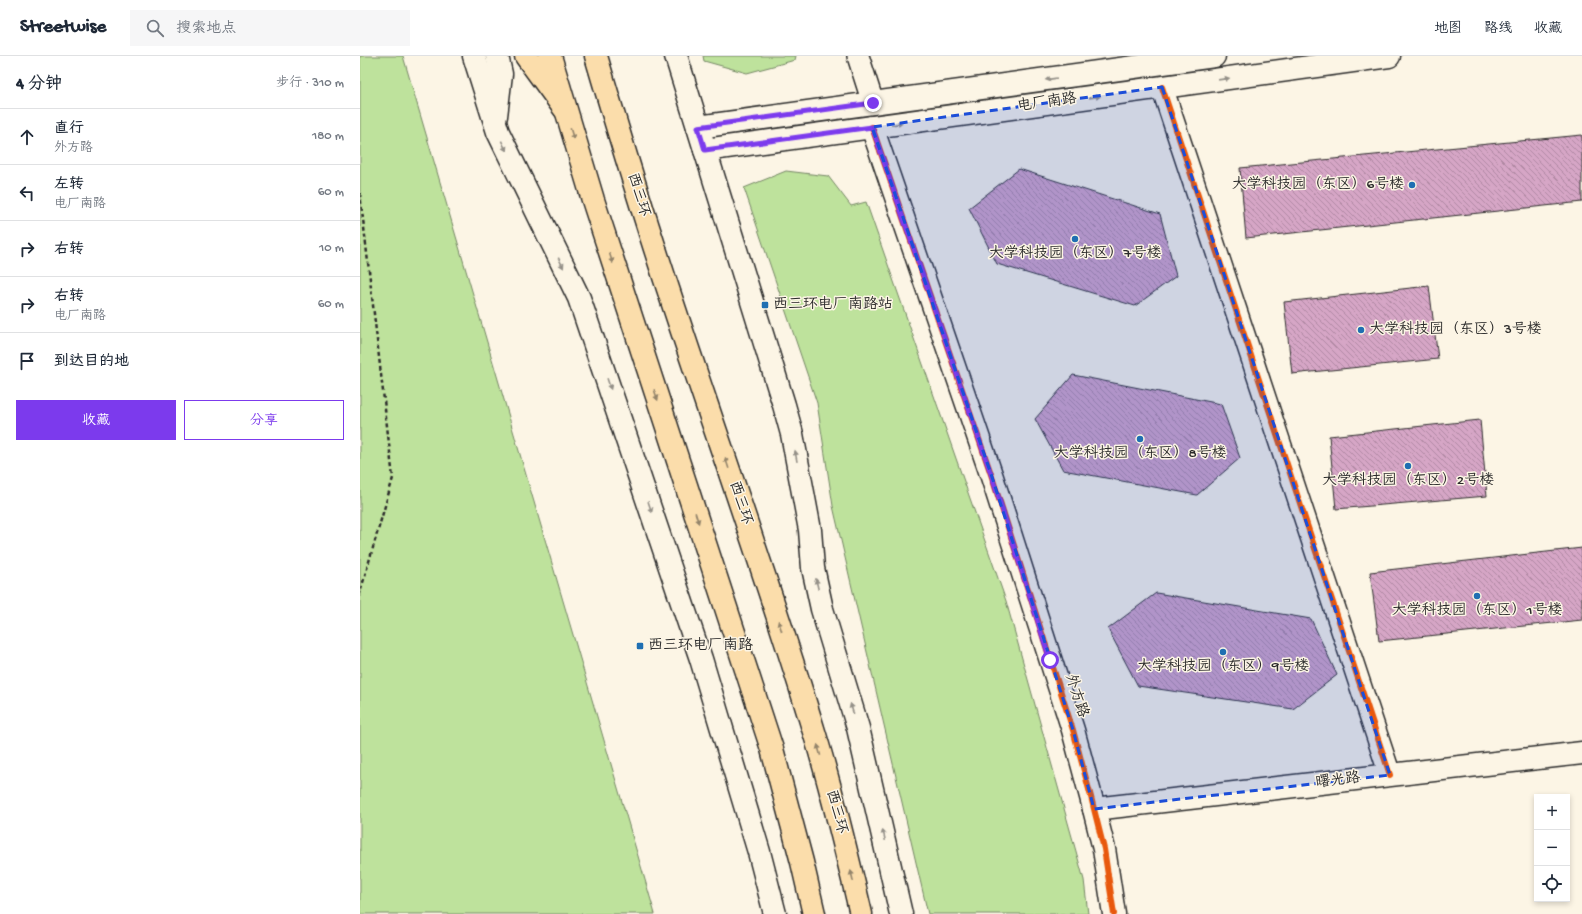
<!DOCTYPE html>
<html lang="zh">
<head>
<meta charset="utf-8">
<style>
	body { margin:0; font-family:"Gochi Hand","LXGW WenKai TC",sans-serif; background:#f6f6f7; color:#1f2937 }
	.controls { position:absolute; right:12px; bottom:12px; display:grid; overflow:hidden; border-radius:0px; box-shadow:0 2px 6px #0003 }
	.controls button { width:36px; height:36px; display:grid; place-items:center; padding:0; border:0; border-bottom:1px solid #e0e1e3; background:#fff; color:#1f2937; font:20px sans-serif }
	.stop { position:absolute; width:12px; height:12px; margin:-9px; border:3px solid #7c3aed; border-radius:50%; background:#fff }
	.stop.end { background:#7c3aed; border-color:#fff; box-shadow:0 1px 4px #0008 }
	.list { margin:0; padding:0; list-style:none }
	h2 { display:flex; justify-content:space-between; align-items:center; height:52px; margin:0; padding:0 16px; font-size:17px }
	h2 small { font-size:13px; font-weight:400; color:#747a83 }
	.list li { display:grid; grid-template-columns:26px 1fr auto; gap:12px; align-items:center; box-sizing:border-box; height:56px; padding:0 16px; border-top:1px solid #e0e1e3 }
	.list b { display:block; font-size:15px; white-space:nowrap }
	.list p { margin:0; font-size:13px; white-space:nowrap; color:#747a83 }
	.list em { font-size:13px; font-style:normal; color:#747a83 }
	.actions { display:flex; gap:8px; padding:12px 16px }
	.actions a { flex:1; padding:9px 0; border:1px solid #7c3aed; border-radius:0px; text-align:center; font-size:14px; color:#7c3aed }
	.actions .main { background:#7c3aed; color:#fff }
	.icon { flex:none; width:22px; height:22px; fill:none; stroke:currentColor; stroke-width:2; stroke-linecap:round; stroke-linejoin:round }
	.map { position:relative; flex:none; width:1222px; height:858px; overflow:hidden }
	header { display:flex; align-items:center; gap:24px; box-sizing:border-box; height:56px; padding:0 20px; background:#fff; border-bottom:1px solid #e0e1e3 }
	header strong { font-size:19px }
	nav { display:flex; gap:22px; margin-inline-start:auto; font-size:14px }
	.search { width:280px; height:36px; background:#f6f6f7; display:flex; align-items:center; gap:10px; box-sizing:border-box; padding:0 14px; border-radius:0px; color:#747a83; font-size:15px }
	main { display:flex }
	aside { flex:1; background:#fff }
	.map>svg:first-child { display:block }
</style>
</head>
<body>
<header>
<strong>Streetwise</strong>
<div class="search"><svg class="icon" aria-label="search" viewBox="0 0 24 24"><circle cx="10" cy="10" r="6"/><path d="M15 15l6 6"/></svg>搜索地点</div>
<nav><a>地图</a><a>路线</a><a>收藏</a></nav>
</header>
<main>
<aside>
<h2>4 分钟<small>步行 · 310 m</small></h2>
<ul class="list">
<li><svg class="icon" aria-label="ahead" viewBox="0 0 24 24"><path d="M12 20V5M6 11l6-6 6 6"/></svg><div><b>直行</b><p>外方路</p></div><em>180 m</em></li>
<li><svg class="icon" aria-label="left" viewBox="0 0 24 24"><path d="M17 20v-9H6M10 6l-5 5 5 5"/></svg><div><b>左转</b><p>电厂南路</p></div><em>60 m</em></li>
<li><svg class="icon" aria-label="right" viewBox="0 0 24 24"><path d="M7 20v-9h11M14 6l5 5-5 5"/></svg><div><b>右转</b></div><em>10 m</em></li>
<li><svg class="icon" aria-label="right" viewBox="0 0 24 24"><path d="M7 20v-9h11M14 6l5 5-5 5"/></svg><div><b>右转</b><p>电厂南路</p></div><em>60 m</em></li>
<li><svg class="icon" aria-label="arrive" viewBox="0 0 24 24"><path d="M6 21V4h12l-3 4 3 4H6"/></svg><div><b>到达目的地</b></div></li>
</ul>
<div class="actions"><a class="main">收藏</a><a>分享</a></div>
</aside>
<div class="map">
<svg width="1222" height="858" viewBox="0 0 1222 858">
	<defs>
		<pattern id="building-back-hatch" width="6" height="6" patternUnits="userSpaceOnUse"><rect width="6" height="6" fill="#d6a6c6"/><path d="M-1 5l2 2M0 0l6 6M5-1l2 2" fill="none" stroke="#ae87a1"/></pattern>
	</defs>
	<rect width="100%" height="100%" fill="#fcf5e5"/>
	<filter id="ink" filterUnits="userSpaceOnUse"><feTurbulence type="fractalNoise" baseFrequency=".025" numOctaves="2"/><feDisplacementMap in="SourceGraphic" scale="8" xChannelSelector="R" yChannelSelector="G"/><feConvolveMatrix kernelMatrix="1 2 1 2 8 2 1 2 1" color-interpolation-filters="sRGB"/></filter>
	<g filter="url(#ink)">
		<!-- park -->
		<g fill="#bee29c" stroke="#748664">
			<polygon points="0,0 43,0 295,858 0,858"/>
			<polygon points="343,0 436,0 435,4 387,17 344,5"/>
			<polygon points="426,115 468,120 491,150 506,146 646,545 724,824 728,858 568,858 473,450 457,347 384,132"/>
		</g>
		<!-- building -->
		<g fill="url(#building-back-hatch)" stroke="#2b2b2b">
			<polygon points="1222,79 1222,146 886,182 880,112"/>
			<polygon points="659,113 800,158 816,220 775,250 637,208 609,152"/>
			<polygon points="1069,230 1078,303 932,318 924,246"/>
			<polygon points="713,319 861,348 880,402 837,439 703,414 675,363"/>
			<polygon points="1120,364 1127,440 976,453 969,380"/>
			<polygon points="1222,492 1222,564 1019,585 1010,516"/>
			<polygon points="796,537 951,563 977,619 933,653 778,630 748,573"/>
		</g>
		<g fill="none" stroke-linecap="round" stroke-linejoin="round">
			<!-- minor casing -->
			<g stroke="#2b2b2b" stroke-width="24">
				<g id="minor">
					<polyline points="498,0 513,47"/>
					<polyline points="802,31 1030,719"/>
				</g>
			</g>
			<!-- tertiary casing -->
			<g stroke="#2b2b2b" stroke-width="25">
				<g id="tertiary">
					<polyline points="338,71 854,0"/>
					<polyline points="512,71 632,421 713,674 731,741 744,793 754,858"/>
					<polyline points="345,94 1029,0"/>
					<polyline points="734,753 1222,697"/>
				</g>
			</g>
			<!-- secondary casing -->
			<g stroke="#2b2b2b" stroke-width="25">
				<g id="secondary">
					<polyline points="114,0 138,76 219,242 341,603 399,796 415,858"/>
					<polyline points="316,0 424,349 432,378 450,474 453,512 462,553 498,672 541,858"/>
					<polyline points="136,60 141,18 137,0"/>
				</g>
			</g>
			<!-- primary casing -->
			<g stroke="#2b2b2b" stroke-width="25">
				<polyline id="primary" points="166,0 204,52"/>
			</g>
			<!-- trunk casing -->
			<g stroke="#2b2b2b" stroke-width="25">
				<g id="trunk">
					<polyline points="190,0 233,144 412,693 442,806 454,858"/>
					<path d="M236 0C261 85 287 170 315 254 362 396 412 536 455 679 473 738 487 798 501 858"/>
				</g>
			</g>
			<!-- path -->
			<polyline stroke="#2b2b2b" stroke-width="2.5" stroke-dasharray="4 3" stroke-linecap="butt" points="0,137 33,422 0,537"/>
			<!-- minor -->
			<use href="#minor" stroke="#fcf5e5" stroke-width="21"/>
			<!-- tertiary -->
			<use href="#tertiary" stroke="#fcf5e5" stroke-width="22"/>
			<!-- secondary -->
			<use href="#secondary" stroke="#fcf5e5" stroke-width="22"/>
			<!-- primary -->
			<use href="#primary" stroke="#fbddab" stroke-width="22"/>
			<!-- trunk -->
			<use href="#trunk" stroke="#fbddab" stroke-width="22"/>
			<!-- cycleway casing -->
			<g stroke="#fcf5e5" stroke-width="8">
				<g id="cycleway">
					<polyline points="802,31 1030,719"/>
					<polyline points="512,71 632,421 713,674 731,741 744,793 754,858"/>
				</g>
			</g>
			<!-- cycleway -->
			<use href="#cycleway" stroke="#e8590c" stroke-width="6"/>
		</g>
		<!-- one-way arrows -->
		<defs><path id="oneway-solid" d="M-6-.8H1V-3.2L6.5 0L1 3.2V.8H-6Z"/></defs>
		<g fill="#949088">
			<use href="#oneway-solid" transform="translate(691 23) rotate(172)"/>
			<use href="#oneway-solid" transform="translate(864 23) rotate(-8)"/>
			<use href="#oneway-solid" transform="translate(735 41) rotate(-8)"/>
			<use href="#oneway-solid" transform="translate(537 68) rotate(-8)"/>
			<use href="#oneway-solid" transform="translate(144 90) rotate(64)"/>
			<use href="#oneway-solid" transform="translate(201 207) rotate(63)"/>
			<use href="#oneway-solid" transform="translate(249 328) rotate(71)"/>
			<use href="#oneway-solid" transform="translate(436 400) rotate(-100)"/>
			<use href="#oneway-solid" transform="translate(290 451) rotate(71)"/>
			<use href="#oneway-solid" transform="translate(457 528) rotate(-103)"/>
			<use href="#oneway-solid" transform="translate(492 653) rotate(-107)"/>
			<use href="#oneway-solid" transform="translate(524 779) rotate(-103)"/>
		</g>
		<g fill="#93846b">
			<use href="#oneway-solid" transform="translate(212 78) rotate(73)"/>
			<use href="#oneway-solid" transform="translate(251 202) rotate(72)"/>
			<use href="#oneway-solid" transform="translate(296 339) rotate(71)"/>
			<use href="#oneway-solid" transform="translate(367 407) rotate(-108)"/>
			<use href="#oneway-solid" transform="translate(337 462) rotate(72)"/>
			<use href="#oneway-solid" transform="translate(420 570) rotate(-108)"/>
			<use href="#oneway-solid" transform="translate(459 694) rotate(-105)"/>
			<use href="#oneway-solid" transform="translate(492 820) rotate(-103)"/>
		</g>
	</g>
	<g fill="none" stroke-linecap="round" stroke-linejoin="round" filter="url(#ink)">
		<!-- route -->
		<polyline stroke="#7c3aed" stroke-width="5" points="513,47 338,71 345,94 512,71 632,421 690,604"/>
	</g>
	<!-- marked area -->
	<path fill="#1d4ed8" fill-opacity="0.2" stroke="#1d4ed8" stroke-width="3" stroke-dasharray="8 5" stroke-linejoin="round" d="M802 31 1030 719 734 753 713 674 632 421 512 71Z"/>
	<!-- markers -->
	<g fill="#1f6fb2" stroke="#fcf5e5" stroke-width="1.5">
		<circle cx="1052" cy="129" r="4"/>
		<circle cx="715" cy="183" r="4"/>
		<rect x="401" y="245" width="8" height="8" rx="2"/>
		<circle cx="1001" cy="274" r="4"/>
		<circle cx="780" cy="383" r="4"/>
		<circle cx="1048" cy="410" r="4"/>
		<circle cx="1117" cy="540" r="4"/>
		<rect x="276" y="586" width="8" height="8" rx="2"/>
		<circle cx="863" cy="596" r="4"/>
	</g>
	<g text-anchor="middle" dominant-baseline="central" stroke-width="3" stroke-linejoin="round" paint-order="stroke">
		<!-- street labels -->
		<g font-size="15" fill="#2b2b2b" stroke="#fcf5e5">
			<text transform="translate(687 47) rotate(-8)">电厂南路</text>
			<text transform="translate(278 139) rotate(73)">西三环</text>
			<text transform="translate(380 447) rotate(72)">西三环</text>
			<text transform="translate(716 640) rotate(72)">外方路</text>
			<text transform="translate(978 725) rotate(-7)">曙光路</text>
			<text transform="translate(476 756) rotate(75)">西三环</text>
		</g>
		<!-- poi labels -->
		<g font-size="15" fill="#2b2b2b" stroke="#fcf5e5">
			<text x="1044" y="129" text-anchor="end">大学科技园（东区）6号楼</text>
			<text x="715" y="198">大学科技园（东区）7号楼</text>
			<text x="413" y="249" text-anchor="start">西三环电厂南路站</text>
			<text x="1009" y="274" text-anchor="start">大学科技园（东区）3号楼</text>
			<text x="780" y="398">大学科技园（东区）8号楼</text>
			<text x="1048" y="425">大学科技园（东区）2号楼</text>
			<text x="1117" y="555">大学科技园（东区）1号楼</text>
			<text x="288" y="590" text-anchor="start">西三环电厂南路</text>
			<text x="863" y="611">大学科技园（东区）9号楼</text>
		</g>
	</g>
</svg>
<div class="controls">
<button>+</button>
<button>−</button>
<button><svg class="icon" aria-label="locate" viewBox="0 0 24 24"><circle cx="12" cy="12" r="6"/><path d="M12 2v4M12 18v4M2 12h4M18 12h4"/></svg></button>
</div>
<div class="stop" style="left:690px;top:604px"></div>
<div class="stop end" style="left:513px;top:47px"></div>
</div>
</main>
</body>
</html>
